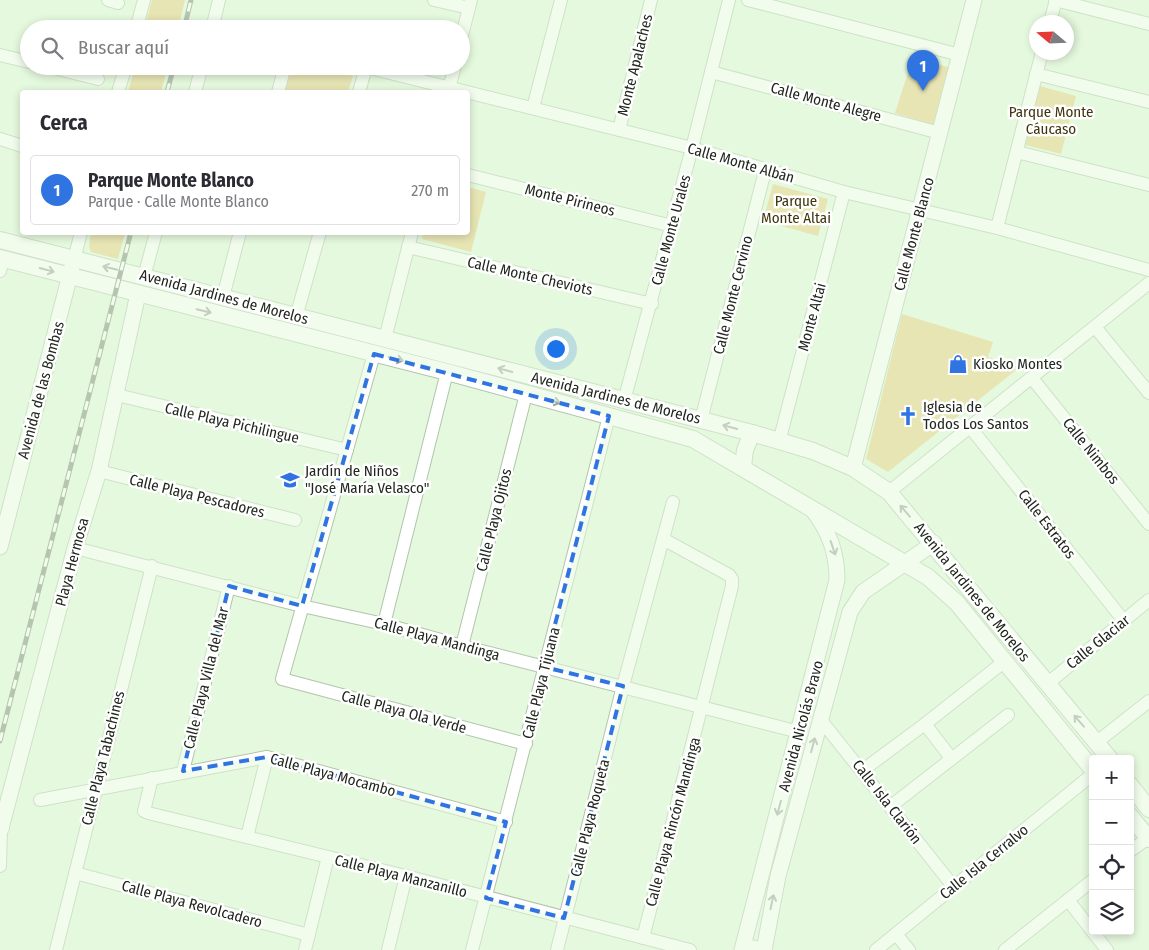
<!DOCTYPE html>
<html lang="es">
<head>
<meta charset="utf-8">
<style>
	body { margin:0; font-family:"Fira Sans Condensed",sans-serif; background:#f7f7f7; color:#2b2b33 }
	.controls { position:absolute; right:15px; bottom:15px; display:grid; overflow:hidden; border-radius:5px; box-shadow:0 2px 8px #0003 }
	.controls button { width:45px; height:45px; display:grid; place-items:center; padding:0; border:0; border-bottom:1px solid #e1e1e2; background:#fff; color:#2b2b33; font:25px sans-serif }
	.compass { position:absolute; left:1029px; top:15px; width:45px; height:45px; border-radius:50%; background:#fff; box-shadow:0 2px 8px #0003; rotate:289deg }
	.you { position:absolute; left:555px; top:348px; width:18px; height:18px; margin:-12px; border:4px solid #fff; border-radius:50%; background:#1a73e8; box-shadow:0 0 0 8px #1a73e833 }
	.badge { display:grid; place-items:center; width:32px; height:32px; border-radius:50%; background:#3074e1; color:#fff; font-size:16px; font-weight:700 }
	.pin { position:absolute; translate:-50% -41px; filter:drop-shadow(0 1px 2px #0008) }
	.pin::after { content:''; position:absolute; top:26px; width:18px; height:15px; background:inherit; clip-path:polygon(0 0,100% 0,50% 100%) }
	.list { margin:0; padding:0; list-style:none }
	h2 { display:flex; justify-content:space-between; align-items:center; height:65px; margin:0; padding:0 20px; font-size:21px }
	h2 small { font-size:16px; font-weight:400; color:#7c7c81 }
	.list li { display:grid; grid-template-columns:32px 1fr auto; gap:15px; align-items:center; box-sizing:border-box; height:70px; margin:0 10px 10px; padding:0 10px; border:1px solid #e1e1e2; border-radius:5px }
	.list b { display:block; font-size:19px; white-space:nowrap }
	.list p { margin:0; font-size:16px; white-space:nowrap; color:#7c7c81 }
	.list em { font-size:16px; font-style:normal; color:#7c7c81 }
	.icon { flex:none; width:28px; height:28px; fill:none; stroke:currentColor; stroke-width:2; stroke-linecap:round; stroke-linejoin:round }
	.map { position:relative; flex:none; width:1149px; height:950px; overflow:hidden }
	.search { position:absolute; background:#fff; box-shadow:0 2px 8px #0003; left:20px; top:20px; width:450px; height:55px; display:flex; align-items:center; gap:12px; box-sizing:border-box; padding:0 18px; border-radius:28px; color:#7c7c81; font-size:19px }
	.panel { position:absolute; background:#fff; box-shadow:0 2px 8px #0003; left:20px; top:90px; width:450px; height:145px; border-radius:5px }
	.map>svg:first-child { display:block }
</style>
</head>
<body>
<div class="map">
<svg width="1149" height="950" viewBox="0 0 1149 950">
	<rect width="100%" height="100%" fill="#e5f9de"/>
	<!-- green -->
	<g fill="#e9cd82">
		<polygon points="152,0 185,0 178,29 144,29"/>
		<polygon points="913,57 951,68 933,125 895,113"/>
		<polygon points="135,66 168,66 161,92 128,92"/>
		<polygon points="292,66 317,66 353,76 348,92 285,92"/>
		<polygon points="1040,86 1076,96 1061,154 1025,145"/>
		<polygon points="773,184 828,199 818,236 763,221"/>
		<polygon points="468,187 486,192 471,252 422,239 423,233 468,232"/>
		<polygon points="91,233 125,233 118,259 91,252 89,247"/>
		<polygon points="902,314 993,342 988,357 1020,367 888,472 866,459"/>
	</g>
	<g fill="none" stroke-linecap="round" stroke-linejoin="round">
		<!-- minor casing -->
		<g stroke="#b2c5ac" stroke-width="14">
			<g id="minor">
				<polyline points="108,0 118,3"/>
				<polyline points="434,0 469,8"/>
				<polyline points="748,0 960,55"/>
				<polyline points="1055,0 1149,24"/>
				<polyline points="1050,22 1056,0"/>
				<polyline points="136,29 144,0"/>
				<polyline points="212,29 219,0"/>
				<polyline points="461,39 471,0"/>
				<polyline points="0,55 29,62"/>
				<polyline points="46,66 98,79"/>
				<polyline points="362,66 692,148 844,192 997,228 1149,270"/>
				<polyline points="711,72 940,133"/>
				<polyline points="1036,74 1149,102"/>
				<polyline points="118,92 126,66"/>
				<polyline points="195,92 202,66"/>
				<polyline points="278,92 285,66"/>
				<polyline points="359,92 366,67"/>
				<polyline points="448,92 455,66"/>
				<polyline points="533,108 561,0"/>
				<polyline points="619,130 651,0"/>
				<polyline points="0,139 22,146"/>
				<polyline points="1017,152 1149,185"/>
				<polyline points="468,175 672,226"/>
				<polyline points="997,228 1042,52"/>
				<polyline points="408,247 652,304"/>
				<polyline points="74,260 81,232"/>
				<polyline points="0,271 3,259"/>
				<polyline points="144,277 156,232"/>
				<polyline points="223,297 240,232"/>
				<polyline points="296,317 320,232"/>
				<polyline points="1095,327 1149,393"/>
				<polyline points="385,339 412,232"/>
				<polyline points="374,354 282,679 526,744"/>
				<polyline points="1032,378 1149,524"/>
				<polyline points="117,395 347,450"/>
				<polyline points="624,401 692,148 729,0"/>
				<polyline points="701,420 765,171"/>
				<polyline points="970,427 1124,621"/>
				<polyline points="779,442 844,192"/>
				<polyline points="99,471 295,520"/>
				<polyline points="889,492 1149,283"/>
				<polyline points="75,548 302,606 384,624 462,646 799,732"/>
				<polyline points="384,624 447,372"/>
				<polyline points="462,646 526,394"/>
				<polyline points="1047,684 1149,600"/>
				<polyline points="820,719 953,886"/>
				<polyline points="925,724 951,758"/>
				<polyline points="1097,742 1149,701"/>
				<polyline points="863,770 925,724 1005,661"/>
				<polyline points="183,771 229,586"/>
				<polyline points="152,778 144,811 148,813 406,876 690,950"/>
				<polyline points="40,800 267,757 506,822"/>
				<polyline points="891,806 1008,715"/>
				<polyline points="247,837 267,757"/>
				<polyline points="1130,851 1148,838"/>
				<polyline points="0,866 1,828"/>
				<polyline points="75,873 309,935"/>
				<polyline points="1068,900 1107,950"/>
				<polyline points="896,934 909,950"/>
				<polyline points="643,938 732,586 732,579 729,575 663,539"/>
				<polyline points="56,950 152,566"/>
				<polyline points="305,950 328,857"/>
				<polyline points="388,950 406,876"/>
				<polyline points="472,950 609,416"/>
				<polyline points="557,950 623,686 673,502"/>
				<polyline points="876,950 1093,774"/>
				<polyline points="1005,950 1093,880"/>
			</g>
		</g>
		<!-- tertiary casing -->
		<g stroke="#b2c5ac" stroke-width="17">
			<g id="tertiary">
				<polyline points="853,468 974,0"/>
				<polyline points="0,547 73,263"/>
				<polyline points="1,828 75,548 99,471 138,294"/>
				<path d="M764 950 753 948 742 950 837 580C837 552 829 531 812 509"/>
				<polyline points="764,950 778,876 850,612 863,592 934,543"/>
			</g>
		</g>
		<!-- secondary casing -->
		<g stroke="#b2c5ac" stroke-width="18">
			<g id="secondary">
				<polyline points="0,240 752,433 813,451 853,468 889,492 1110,759"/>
				<polyline points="0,258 447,372 693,439 928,577 957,603 1093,770"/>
				<polyline points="743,466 745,450 752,433"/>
				<polyline points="1130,785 1149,809"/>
				<polyline points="1130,816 1149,839"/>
				<polyline points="0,828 1,828"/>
			</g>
		</g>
		<!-- minor -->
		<use href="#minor" stroke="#fff" stroke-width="12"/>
		<!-- tertiary -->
		<use href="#tertiary" stroke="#fff" stroke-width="15"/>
		<!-- secondary -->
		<use href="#secondary" stroke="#fff" stroke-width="16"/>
		<!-- rail casing -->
		<g stroke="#7b8876" stroke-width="5">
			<g id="rail">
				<polyline points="184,29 191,0"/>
				<polyline points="167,92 174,66"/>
				<polyline points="0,741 131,232"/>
			</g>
		</g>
		<!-- rail -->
		<use href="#rail" stroke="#fff" stroke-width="3" stroke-dasharray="9" stroke-linecap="butt"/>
	</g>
	<!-- one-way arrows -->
	<defs><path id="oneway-shaft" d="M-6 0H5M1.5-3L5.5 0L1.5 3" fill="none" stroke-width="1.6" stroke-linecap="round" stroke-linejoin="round" transform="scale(1.25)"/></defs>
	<g stroke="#9b9e99">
		<use href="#oneway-shaft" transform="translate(110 268) rotate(-167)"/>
		<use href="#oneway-shaft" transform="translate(47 270) rotate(15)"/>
		<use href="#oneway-shaft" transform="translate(204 311) rotate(14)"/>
		<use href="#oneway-shaft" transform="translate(396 359) rotate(14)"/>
		<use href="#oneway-shaft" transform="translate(505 370) rotate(-165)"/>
		<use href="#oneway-shaft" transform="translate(553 401) rotate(15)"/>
		<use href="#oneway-shaft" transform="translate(730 427) rotate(-165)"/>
		<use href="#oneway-shaft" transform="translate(905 511) rotate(-131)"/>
		<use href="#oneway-shaft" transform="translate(833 548) rotate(71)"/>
		<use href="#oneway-shaft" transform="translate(1079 721) rotate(-131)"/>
		<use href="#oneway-shaft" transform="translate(813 745) rotate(-75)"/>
		<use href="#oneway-shaft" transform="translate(779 808) rotate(105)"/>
		<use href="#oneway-shaft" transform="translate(772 902) rotate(-78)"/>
	</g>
	<!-- marked area -->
	<path d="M0 0H1149V950H0ZM374 354 609 416 544 667 623 686 564 918 486 898 506 822 267 757 183 771 229 586 302 606Z" fill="#e5f9de" fill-opacity=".55" fill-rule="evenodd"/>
	<path fill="none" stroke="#3074e1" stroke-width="4" stroke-dasharray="10 6" stroke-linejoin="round" d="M374 354 609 416 544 667 623 686 564 918 486 898 506 822 267 757 183 771 229 586 302 606Z"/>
	<!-- icons -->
	<defs>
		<g id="shop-bare" transform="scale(1.5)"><path d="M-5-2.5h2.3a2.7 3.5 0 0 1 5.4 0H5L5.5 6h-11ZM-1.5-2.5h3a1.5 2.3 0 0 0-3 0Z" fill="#3074e1" stroke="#fff" stroke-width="2.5" paint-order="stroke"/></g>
		<g id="church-bare" transform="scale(1.5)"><path d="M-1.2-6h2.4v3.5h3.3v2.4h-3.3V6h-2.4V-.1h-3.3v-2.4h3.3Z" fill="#3074e1" stroke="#fff" stroke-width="2.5" paint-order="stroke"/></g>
		<g id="school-bare" transform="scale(1.5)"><path d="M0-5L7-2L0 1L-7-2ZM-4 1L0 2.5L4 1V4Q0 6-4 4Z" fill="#3074e1" stroke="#fff" stroke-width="2.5" paint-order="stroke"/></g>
	</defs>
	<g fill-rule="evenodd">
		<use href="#shop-bare" x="958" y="364"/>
		<use href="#church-bare" x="908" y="416"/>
		<use href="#school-bare" x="290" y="480"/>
	</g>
	<g text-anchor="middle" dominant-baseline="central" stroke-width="5" stroke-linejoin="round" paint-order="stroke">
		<!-- street labels -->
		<g font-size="15" fill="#20271d" stroke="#fff">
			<text transform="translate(635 65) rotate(-76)">Monte Apalaches</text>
			<text transform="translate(826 102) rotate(15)">Calle Monte Alegre</text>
			<text transform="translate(741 163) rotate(16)">Calle Monte Albán</text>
			<text transform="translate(570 200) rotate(14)">Monte Pirineos</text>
			<text transform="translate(671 230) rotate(-75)">Calle Monte Urales</text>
			<text transform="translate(914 234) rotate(-75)">Calle Monte Blanco</text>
			<text transform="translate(530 276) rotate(13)">Calle Monte Cheviots</text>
			<text transform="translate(733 295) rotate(-76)">Calle Monte Cervino</text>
			<text transform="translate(224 297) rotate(15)">Avenida Jardines de Morelos</text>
			<text transform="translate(812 317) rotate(-75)">Monte Altai</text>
			<text transform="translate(41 390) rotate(-75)">Avenida de las Bombas</text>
			<text transform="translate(616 398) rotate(14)">Avenida Jardines de Morelos</text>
			<text transform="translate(232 423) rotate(13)">Calle Playa Pichilingue</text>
			<text transform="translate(1091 451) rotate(51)">Calle Nimbos</text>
			<text transform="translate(197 496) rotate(14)">Calle Playa Pescadores</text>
			<text transform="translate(494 520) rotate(-76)">Calle Playa Ojitos</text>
			<text transform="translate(1047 524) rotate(52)">Calle Estratos</text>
			<text transform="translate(72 562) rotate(-75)">Playa Hermosa</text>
			<text transform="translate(972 592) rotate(51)">Avenida Jardines de Morelos</text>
			<text transform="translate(437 639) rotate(15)">Calle Playa Mandinga</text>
			<text transform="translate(1098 642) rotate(-39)">Calle Glaciar</text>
			<text transform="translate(206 678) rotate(-76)">Calle Playa Villa del Mar</text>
			<text transform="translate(541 683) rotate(-76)">Calle Playa Tijuana</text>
			<text transform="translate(404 712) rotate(15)">Calle Playa Ola Verde</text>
			<text transform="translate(801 726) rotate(-75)">Avenida Nicolás Bravo</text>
			<text transform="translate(103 758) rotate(-76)">Calle Playa Tabachines</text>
			<text transform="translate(333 775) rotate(15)">Calle Playa Mocambo</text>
			<text transform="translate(887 802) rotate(52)">Calle Isla Clarión</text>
			<text transform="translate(590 818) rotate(-76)">Calle Playa Roqueta</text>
			<text transform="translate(673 822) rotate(-75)">Calle Playa Rincón Mandinga</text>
			<text transform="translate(984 862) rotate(-39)">Calle Isla Cerralvo</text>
			<text transform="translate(401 876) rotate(14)">Calle Playa Manzanillo</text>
			<text transform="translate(192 904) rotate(15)">Calle Playa Revolcadero</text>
		</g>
		<!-- park labels -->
		<g font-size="15" fill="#41350f" stroke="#fff">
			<text x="1051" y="112">Parque Monte<tspan x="1051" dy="17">Cáucaso</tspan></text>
			<text x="796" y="201">Parque<tspan x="796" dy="17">Monte Altai</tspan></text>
		</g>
		<!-- poi labels -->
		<g font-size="15" fill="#20271d" stroke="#fff" text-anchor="start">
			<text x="973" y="364">Kiosko Montes</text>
			<text x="923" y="407">Iglesia de<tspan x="923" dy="17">Todos Los Santos</tspan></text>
			<text x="305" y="471">Jardín de Niños<tspan x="305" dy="17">"José María Velasco"</tspan></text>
		</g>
	</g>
</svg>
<div class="controls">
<button>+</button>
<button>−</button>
<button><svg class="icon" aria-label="locate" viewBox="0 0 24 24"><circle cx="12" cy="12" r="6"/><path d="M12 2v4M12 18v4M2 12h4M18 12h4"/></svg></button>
<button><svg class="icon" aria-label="layers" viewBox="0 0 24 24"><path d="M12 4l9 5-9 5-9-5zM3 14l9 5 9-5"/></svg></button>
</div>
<svg class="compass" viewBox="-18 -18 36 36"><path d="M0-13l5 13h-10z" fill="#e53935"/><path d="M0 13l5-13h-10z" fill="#7c7c81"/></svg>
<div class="you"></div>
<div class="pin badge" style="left:923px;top:91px">1</div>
<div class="search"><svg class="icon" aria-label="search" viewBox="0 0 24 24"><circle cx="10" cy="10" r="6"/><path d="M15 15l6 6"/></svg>Buscar aquí</div>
<section class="panel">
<h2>Cerca<small></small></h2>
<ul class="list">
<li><span class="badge">1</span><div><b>Parque Monte Blanco</b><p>Parque · Calle Monte Blanco</p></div><em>270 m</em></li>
</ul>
</section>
</div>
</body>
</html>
